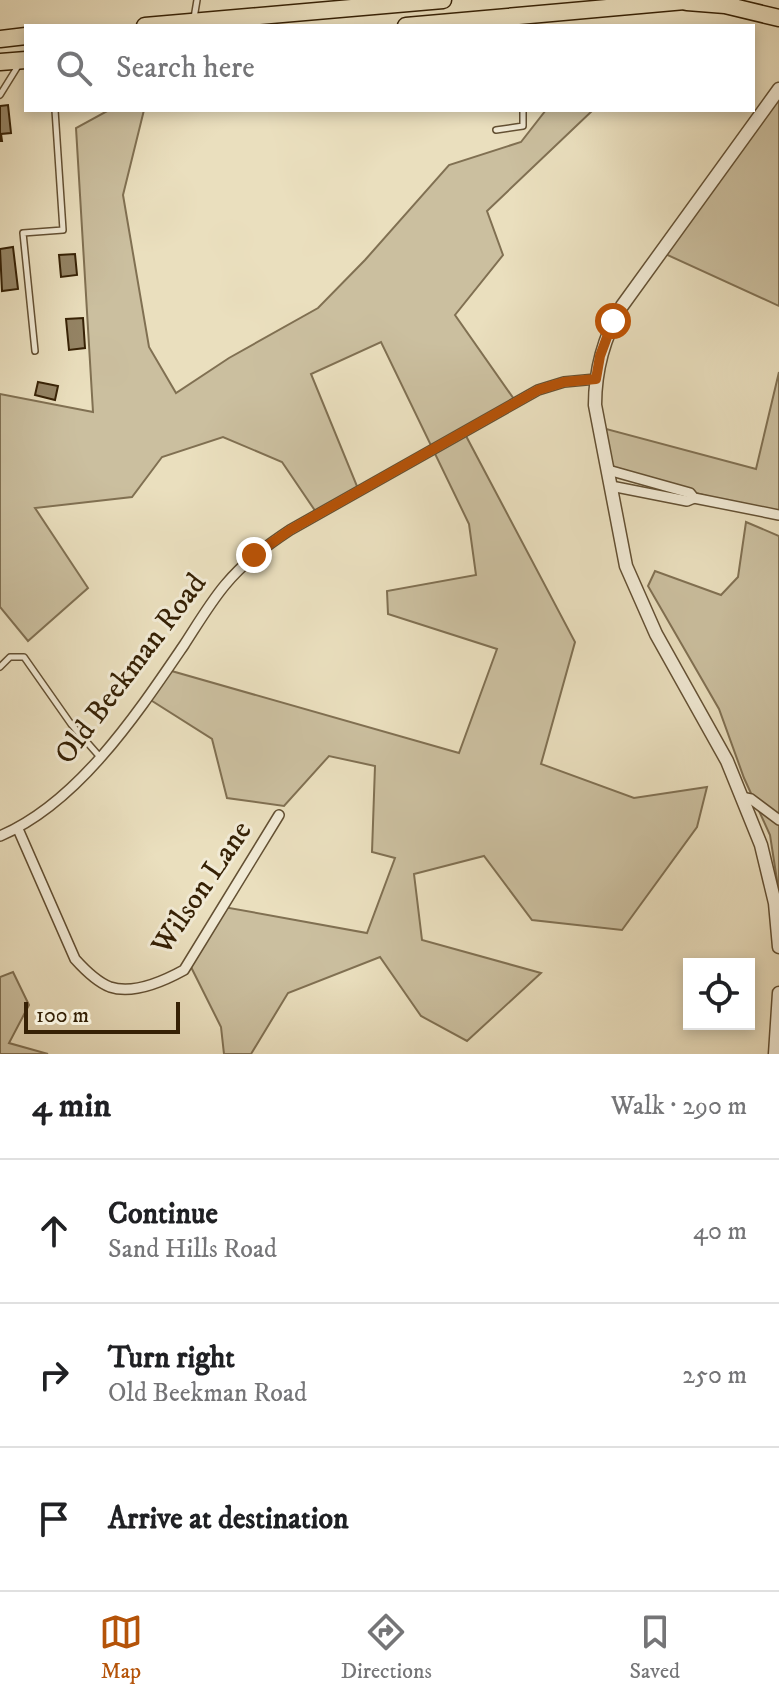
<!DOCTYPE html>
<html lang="en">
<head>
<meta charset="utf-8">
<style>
	body { margin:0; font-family:"IM FELL DW Pica",serif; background:#f6f6f6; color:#202124 }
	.controls { position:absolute; right:24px; bottom:24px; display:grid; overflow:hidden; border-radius:0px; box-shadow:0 4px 12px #0003 }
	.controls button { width:72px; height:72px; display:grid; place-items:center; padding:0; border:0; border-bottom:2px solid #e0e0e0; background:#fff; color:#202124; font:40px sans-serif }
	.scale { position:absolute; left:24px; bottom:20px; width:156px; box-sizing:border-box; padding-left:8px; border:4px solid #362105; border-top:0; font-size:22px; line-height:28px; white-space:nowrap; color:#362105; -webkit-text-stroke:6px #f1ead5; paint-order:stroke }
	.stop { position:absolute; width:24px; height:24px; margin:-18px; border:6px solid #b45309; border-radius:50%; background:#fff }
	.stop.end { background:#b45309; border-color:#fff; box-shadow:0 2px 8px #0008 }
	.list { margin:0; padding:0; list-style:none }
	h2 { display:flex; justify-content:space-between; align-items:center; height:104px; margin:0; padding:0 32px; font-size:34px }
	h2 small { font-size:26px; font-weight:400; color:#757577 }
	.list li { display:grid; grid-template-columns:52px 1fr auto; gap:24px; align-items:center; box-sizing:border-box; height:144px; padding:0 32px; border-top:2px solid #e0e0e0 }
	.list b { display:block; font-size:30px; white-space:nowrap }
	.list p { margin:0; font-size:26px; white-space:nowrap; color:#757577 }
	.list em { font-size:26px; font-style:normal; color:#757577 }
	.icon { flex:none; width:44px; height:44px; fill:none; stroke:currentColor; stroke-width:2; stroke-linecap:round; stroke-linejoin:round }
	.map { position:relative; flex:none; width:779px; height:1054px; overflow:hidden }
	.search { position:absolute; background:#fff; box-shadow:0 4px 12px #0003; left:24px; right:24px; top:24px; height:88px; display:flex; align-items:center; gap:20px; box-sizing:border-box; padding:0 28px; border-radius:0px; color:#757577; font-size:30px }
	.sheet { height:536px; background:#fff }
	nav { display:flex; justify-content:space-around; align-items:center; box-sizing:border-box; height:112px; border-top:2px solid #e0e0e0; background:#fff; font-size:22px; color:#757577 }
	nav a { display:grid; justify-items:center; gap:4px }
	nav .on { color:#b45309 }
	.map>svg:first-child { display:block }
</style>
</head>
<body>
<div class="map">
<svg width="779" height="1054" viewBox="0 0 779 1054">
	<rect width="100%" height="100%" fill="#eadfbe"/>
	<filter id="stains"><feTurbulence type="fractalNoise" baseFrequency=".0025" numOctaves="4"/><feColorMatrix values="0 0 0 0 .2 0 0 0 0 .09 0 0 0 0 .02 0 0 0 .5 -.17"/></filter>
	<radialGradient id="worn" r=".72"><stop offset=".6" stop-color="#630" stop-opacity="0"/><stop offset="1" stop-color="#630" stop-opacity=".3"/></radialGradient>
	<!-- green -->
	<g fill="#cbbf9f" stroke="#807052" stroke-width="2">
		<polygon points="779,92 779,306 661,252"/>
		<polygon points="109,110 144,110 123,195 149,347 176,393 229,358 318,308 365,260 449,165 521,142 546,110 593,110 487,211 503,255 455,315 516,402 465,434 575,642 541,764 634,798 707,787 697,827 622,930 532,920 484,856 414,874 422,940 541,973 467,1041 421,1016 380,957 288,993 251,1054 224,1054 221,1027 187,959 224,907 367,933 395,858 372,852 375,766 329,756 284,806 227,798 212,739 149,699 168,670 459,753 497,649 388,614 387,591 476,575 469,524 381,342 311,374 359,491 318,515 282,462 223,437 162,457 132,497 35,508 88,588 28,641 0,607 0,394 93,412 76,128"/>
		<polygon points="779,372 779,515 605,469 599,427 756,469"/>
		<polygon points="746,522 779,536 779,893 770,835 744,778 719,709 648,586 655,571 721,595 738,577"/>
		<polygon points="13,972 29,1005 9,1043 48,1054 0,1054 0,977"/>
	</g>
	<!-- building -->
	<g fill="#948465" stroke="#362105" stroke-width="2">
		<polygon points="8,105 11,133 1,134 2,141 0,141 0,106"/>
		<polygon points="13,247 18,289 2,291 0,249"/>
		<polygon points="75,254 77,275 61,277 59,255"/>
		<polygon points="83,318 85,348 69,350 66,319"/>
		<polygon points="38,382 58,386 55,400 35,395"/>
	</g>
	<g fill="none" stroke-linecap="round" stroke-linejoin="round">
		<!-- service casing -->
		<g stroke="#635033" stroke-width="8">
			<g id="service">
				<polyline points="194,18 197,0"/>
				<polyline points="0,95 18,66"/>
				<polyline points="496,130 523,126 523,110"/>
				<polyline points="35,351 23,233 63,230 55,110"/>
				<polyline points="0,667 10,657 24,657 71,724 100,757"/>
			</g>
		</g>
		<!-- minor casing -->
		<g stroke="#635033" stroke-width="12">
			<g id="minor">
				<polyline points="608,470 690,493 694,498 779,515"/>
				<polyline points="611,486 687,501 694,498"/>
				<polyline points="741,797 751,799 779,820"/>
				<path d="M18 829 75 959C84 969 97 982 110 987 134 995 164 981 184 970L279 815"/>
				<path d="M0 836C78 803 137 714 184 645 197 625 210 603 225 585 244 562 266 546 290 530L538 390 564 382 596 379"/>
			</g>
		</g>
		<!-- tertiary casing -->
		<g stroke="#635033" stroke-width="15">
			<g id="tertiary">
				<path d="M779 89 622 306C604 337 595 369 595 405L626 566 656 634 727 761 761 845 775 903 779 947"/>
				<polyline points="775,1054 779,993"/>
			</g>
		</g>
		<!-- trunk casing -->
		<g stroke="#362105" stroke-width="19">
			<g id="trunk">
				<polyline points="687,2 725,5 779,18"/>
				<polyline points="145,26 443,0"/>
				<polyline points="406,26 696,0"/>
				<polyline points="0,39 26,36"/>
				<polyline points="0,62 26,60"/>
			</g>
		</g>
		<!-- service -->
		<use href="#service" stroke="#f1ead5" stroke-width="5"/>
		<!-- minor -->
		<use href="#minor" stroke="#f1ead5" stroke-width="9"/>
		<!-- tertiary -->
		<use href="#tertiary" stroke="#f1ead5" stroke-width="12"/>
		<!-- trunk -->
		<use href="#trunk" stroke="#eadfbe" stroke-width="16"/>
	</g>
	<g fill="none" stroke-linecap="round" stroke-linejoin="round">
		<!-- route -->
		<polyline stroke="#b45309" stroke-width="10" points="254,555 290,530 538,390 564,382 596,379 600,356 613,321"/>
	</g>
	<g text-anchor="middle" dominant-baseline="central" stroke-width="6" stroke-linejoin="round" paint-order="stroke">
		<!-- street labels -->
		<g font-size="30" fill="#362105" stroke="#f1ead5">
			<text transform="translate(131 669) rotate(-53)">Old Beekman Road</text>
			<text transform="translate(202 888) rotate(-56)">Wilson Lane</text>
		</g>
	</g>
	<rect width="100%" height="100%" filter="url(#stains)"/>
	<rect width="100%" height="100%" fill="url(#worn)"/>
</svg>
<div class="controls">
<button><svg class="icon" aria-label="locate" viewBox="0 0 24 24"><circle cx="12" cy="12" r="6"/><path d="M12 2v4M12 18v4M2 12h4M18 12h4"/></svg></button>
</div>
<div class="scale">100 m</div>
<div class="stop" style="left:613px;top:321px"></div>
<div class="stop end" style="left:254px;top:555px"></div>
<div class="search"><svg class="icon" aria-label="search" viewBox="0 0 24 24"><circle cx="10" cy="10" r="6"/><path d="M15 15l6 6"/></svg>Search here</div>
</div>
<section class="sheet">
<h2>4 min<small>Walk · 290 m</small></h2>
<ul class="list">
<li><svg class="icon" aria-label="ahead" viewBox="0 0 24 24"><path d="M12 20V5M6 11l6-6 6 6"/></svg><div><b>Continue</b><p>Sand Hills Road</p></div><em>40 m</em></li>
<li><svg class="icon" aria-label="right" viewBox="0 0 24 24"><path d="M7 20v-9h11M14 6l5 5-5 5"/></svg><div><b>Turn right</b><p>Old Beekman Road</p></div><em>250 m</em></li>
<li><svg class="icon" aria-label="arrive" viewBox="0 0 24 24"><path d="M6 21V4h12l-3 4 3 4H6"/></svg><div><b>Arrive at destination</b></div></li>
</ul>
</section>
<nav>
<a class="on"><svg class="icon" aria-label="map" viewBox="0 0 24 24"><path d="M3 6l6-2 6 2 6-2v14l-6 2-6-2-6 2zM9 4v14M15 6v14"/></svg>Map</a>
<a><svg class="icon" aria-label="directions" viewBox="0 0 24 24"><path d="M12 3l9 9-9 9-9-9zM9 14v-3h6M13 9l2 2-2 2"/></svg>Directions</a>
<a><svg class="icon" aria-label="saved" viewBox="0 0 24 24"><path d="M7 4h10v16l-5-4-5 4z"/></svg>Saved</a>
</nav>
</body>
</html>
